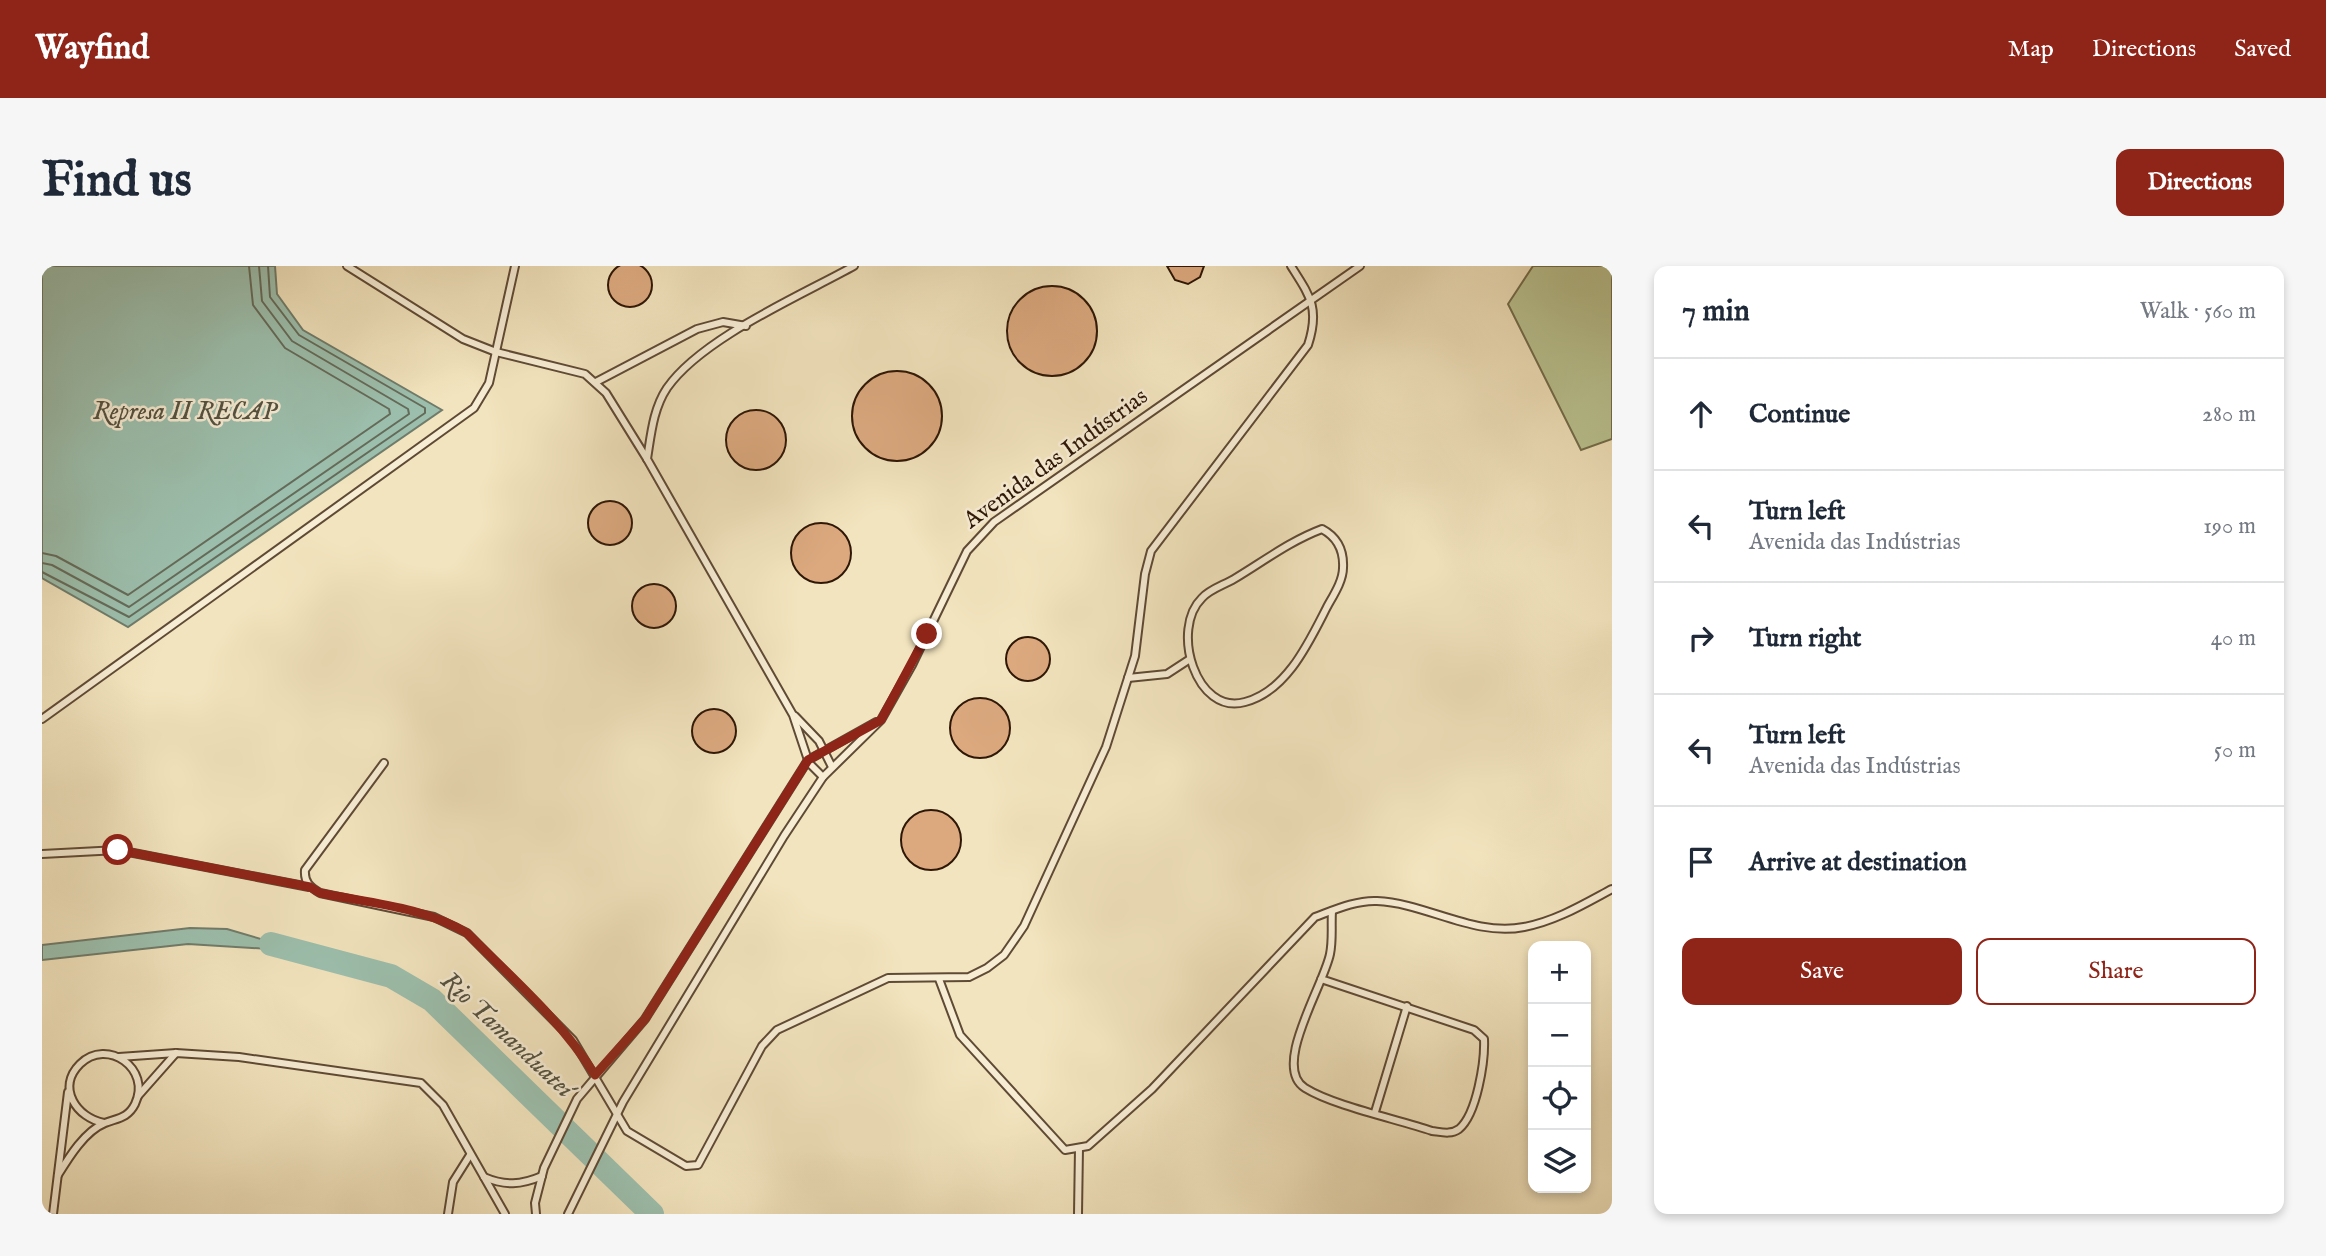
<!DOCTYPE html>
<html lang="en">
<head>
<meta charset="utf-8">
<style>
	body { margin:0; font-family:"IM FELL English",serif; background:#f6f6f7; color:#1f2937 }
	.controls { position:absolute; right:21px; bottom:21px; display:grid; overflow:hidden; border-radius:14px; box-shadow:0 4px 10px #0003 }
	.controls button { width:63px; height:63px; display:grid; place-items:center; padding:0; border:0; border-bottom:2px solid #e0e1e3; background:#fff; color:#1f2937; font:35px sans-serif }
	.stop { position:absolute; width:21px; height:21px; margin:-16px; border:5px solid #8f2418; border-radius:50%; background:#fff }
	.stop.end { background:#8f2418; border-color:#fff; box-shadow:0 2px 7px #0008 }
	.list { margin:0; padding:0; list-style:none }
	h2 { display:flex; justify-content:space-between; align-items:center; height:91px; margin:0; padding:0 28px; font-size:30px }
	h2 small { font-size:23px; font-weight:400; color:#747a83 }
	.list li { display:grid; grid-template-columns:46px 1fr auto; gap:21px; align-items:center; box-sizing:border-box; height:112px; padding:0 28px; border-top:2px solid #e0e1e3 }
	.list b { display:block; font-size:26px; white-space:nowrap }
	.list p { margin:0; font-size:23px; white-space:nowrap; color:#747a83 }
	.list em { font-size:23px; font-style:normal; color:#747a83 }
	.actions { display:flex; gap:14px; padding:21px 28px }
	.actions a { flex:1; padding:16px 0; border:2px solid #8f2418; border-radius:14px; text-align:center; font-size:24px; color:#8f2418 }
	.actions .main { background:#8f2418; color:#fff }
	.icon { flex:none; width:38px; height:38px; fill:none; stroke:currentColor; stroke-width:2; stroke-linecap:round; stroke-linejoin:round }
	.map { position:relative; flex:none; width:1570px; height:948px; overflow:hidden; border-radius:14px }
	header { display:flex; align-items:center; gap:42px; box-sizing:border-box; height:98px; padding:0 35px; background:#8f2418; color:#fff }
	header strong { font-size:33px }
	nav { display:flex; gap:38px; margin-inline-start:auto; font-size:24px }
	.intro { display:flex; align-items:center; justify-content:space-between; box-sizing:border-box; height:168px; padding:0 42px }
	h1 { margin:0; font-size:49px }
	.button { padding:18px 32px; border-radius:14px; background:#8f2418; color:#fff; font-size:24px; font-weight:700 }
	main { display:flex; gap:42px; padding:0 42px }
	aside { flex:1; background:#fff; border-radius:14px; box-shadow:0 4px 10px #0003 }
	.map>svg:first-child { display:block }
</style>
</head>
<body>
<header>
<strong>Wayfind</strong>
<nav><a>Map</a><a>Directions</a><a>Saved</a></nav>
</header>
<div class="intro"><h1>Find us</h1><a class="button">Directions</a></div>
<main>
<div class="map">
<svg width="1570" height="948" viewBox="0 0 1570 948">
	<rect width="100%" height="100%" fill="#f2e4be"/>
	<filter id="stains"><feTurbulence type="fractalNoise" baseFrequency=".00286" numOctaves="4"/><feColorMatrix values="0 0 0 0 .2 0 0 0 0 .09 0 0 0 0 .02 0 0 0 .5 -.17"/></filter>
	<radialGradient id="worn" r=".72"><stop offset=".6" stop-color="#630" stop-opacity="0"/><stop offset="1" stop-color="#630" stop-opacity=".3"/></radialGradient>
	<!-- green -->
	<polygon fill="#bac492" stroke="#746e4c" stroke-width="2" points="1491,0 1570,0 1570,173 1539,184 1466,38"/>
	<!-- water -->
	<g fill="#9cbfad" stroke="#707c6b" stroke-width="2">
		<polygon points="0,0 233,0 235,28 261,64 400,144 86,361 0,312"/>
		<polygon points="148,662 185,663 260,685 146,678 0,694 0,679"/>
	</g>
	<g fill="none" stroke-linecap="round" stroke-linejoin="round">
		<!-- shore -->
		<g stroke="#656b5a" stroke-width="2">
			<polyline points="0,287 14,290 86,329 348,148 347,143 243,82 211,39 207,0"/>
			<polyline points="0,297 10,299 87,341 367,148 366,143 250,75 220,35 217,0"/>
			<polyline points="0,306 87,351 383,147 383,142 257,69 228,31 226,0"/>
		</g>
		<!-- river -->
		<polyline stroke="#9cbfad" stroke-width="24" points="229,678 349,710 390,734 610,948"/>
	</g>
	<!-- building -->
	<g fill="#dca97f" stroke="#2e1707" stroke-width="2">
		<circle cx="588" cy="19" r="22"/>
		<polygon points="1125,0 1162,0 1158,11 1146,18 1133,14"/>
		<circle cx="1010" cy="65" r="45"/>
		<circle cx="855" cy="150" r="45"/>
		<circle cx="714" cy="174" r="30"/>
		<circle cx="568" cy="257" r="22"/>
		<circle cx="779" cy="287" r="30"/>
		<circle cx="612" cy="340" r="22"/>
		<circle cx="986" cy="393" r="22"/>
		<circle cx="938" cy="462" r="30"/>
		<circle cx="672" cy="465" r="22"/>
		<circle cx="889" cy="574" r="30"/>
	</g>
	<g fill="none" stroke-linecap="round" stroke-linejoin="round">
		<!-- service casing -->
		<g stroke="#5f4a35" stroke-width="10">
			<g id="service">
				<polyline points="305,0 421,73 454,86 543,108 564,127 605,193"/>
				<polyline points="554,116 655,63 681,56 704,60"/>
				<path d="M1280 263C1295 271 1302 284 1301 302 1301 315 1291 330 1285 341 1267 376 1245 425 1203 436 1154 450 1128 363 1160 332 1168 323 1182 319 1192 313 1222 295 1248 275 1280 263Z"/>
				<polyline points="1086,412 1125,408 1148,393"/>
				<polyline points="753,450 777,475 790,501"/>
				<polyline points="0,453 432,142 447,117 473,0"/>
				<path d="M342 497 263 604C262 616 268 621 278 627L392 651 425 667 531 774 585 865 644 900 656 899 720 780 735 764 846 712 927 711 945 702 962 689 982 660 1064 481 1093 390 1103 308 1109 285 1266 79C1278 42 1268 30 1249 0"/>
				<path d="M781 511 767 497 751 449 605 193C609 169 611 143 625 122 660 72 758 30 812 0"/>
				<polyline points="0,588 76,584 267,621"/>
				<path d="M897 713 918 769 1023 884 1046 880 1110 823 1273 651C1292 644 1314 634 1335 635 1384 637 1432 671 1482 661 1514 655 1542 638 1570 623"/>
				<path d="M1279 713 1432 764 1442 773C1443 795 1435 848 1417 863 1409 869 1399 866 1390 865 1355 853 1292 840 1263 822 1229 801 1282 719 1288 688 1291 674 1289 659 1290 645"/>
				<polyline points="77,791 134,787 197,791 379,817 401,839 463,948"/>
				<polyline points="96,830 134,787"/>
				<polyline points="1333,846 1365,740"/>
				<path d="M16 909C27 891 43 865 63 857 76 852 86 852 93 838 110 803 65 771 38 798 14 822 35 852 62 857"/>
				<path d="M442 911C463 920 479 919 500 910"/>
				<polyline points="11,948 26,826"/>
				<polyline points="406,948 411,916 428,889"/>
				<polyline points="494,948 493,937 502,902 535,833 603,753 766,494 834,456"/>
				<polyline points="526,948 581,836 742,570 781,511 839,454 870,399 925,285 952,256 1318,0"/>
				<polyline points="1036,948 1037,882"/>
			</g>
		</g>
		<!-- service -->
		<use href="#service" stroke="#f7edd5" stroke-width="6"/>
	</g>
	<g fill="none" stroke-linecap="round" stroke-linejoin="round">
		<!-- route -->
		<path stroke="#8f2418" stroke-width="9" d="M76 584 268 621 278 627C327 637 382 641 425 667 470 712 519 754 553 809L603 753 766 494 839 454 885 368"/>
	</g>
	<g text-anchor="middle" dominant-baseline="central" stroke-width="5" stroke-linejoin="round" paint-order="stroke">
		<!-- street labels -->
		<g font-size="24" fill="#2e1707" stroke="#f7edd5">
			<text transform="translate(1014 193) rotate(-36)">Avenida das Indústrias</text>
		</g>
		<!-- water labels -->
		<g font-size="26" font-style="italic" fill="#545241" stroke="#f7edd5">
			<text x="143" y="145">Represa II RECAP</text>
			<text transform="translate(465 769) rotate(43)">Rio Tamanduateí</text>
		</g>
	</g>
	<rect width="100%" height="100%" filter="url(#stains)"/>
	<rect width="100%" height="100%" fill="url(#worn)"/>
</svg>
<div class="controls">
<button>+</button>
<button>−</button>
<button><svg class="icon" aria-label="locate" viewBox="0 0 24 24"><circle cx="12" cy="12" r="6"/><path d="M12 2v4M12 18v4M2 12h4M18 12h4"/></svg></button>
<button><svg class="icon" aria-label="layers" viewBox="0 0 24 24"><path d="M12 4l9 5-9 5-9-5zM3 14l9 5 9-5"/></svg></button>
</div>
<div class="stop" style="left:76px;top:584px"></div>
<div class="stop end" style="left:885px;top:368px"></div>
</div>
<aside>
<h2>7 min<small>Walk · 560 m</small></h2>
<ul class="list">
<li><svg class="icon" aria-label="ahead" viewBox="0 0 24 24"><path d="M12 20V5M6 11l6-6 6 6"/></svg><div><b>Continue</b></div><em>280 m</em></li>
<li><svg class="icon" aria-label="left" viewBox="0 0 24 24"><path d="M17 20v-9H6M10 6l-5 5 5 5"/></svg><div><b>Turn left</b><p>Avenida das Indústrias</p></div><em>190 m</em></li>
<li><svg class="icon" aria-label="right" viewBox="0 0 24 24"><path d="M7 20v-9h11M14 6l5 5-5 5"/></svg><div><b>Turn right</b></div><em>40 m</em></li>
<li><svg class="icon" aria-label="left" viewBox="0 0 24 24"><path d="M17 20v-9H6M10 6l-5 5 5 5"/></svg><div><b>Turn left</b><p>Avenida das Indústrias</p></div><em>50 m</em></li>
<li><svg class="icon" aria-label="arrive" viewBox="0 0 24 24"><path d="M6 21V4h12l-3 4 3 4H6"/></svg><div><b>Arrive at destination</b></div></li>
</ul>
<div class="actions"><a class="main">Save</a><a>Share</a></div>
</aside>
</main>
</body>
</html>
